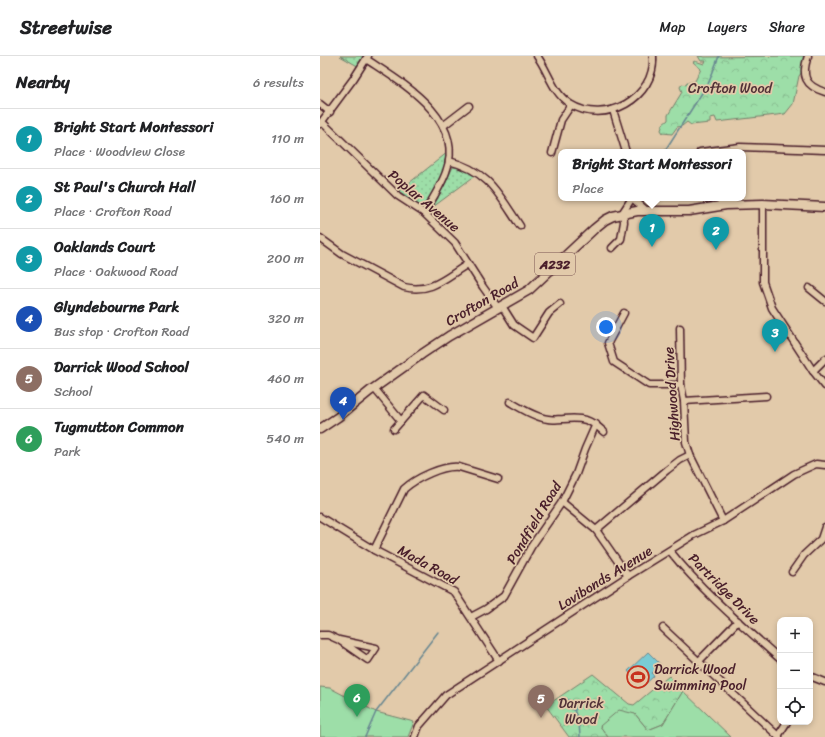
<!DOCTYPE html>
<html lang="en">
<head>
<meta charset="utf-8">
<style>
	body { margin:0; font-family:Sriracha,sans-serif; background:#f2f2f2; color:#202124 }
	.controls { position:absolute; right:12px; bottom:12px; display:grid; overflow:hidden; border-radius:8px; box-shadow:0 2px 6px #0003 }
	.controls button { width:36px; height:36px; display:grid; place-items:center; padding:0; border:0; border-bottom:1px solid #e0e0e0; background:#fff; color:#202124; font:20px sans-serif }
	.you { position:absolute; left:286px; top:271px; width:14px; height:14px; margin:-10px; border:3px solid #fff; border-radius:50%; background:#1a73e8; box-shadow:0 0 0 6px #1a73e833 }
	.badge { display:grid; place-items:center; width:26px; height:26px; border-radius:50%; background:#2563eb; color:#fff; font-size:13px; font-weight:700 }
	.pin { position:absolute; translate:-50% -33px; filter:drop-shadow(0 1px 2px #0008) }
	.pin::after { content:''; position:absolute; top:21px; width:14px; height:12px; background:inherit; clip-path:polygon(0 0,100% 0,50% 100%) }
	.popup { position:absolute; left:238px; top:93px; width:188px; height:52px; box-sizing:border-box; display:grid; place-content:center; border-radius:8px; background:#fff; filter:drop-shadow(0 1px 3px #0005); font-size:13px; white-space:nowrap; color:#757577 }
	.popup b { font-size:15px; color:#202124 }
	.popup::after { content:''; position:absolute; left:50%; top:100%; margin-left:-8px; border:8px solid transparent; border-top-color:#fff }
	.list { margin:0; padding:0; list-style:none }
	h2 { display:flex; justify-content:space-between; align-items:center; height:52px; margin:0; padding:0 16px; font-size:17px }
	h2 small { font-size:13px; font-weight:400; color:#757577 }
	.list li { display:grid; grid-template-columns:26px 1fr auto; gap:12px; align-items:center; box-sizing:border-box; height:60px; padding:0 16px; border-top:1px solid #e0e0e0 }
	.list b { display:block; font-size:15px; white-space:nowrap }
	.list p { margin:0; font-size:13px; white-space:nowrap; color:#757577 }
	.list em { font-size:13px; font-style:normal; color:#757577 }
	.icon { flex:none; width:22px; height:22px; fill:none; stroke:currentColor; stroke-width:2; stroke-linecap:round; stroke-linejoin:round }
	.map { position:relative; flex:none; width:505px; height:681px; overflow:hidden }
	header { display:flex; align-items:center; gap:24px; box-sizing:border-box; height:56px; padding:0 20px; background:#fff; border-bottom:1px solid #e0e0e0 }
	header strong { font-size:19px }
	nav { display:flex; gap:22px; margin-inline-start:auto; font-size:14px }
	main { display:flex }
	aside { flex:1; background:#fff }
	.map>svg:first-child { display:block }
</style>
</head>
<body>
<header>
<strong>Streetwise</strong>
<nav><a>Map</a><a>Layers</a><a>Share</a></nav>
</header>
<main>
<aside>
<h2>Nearby<small>6 results</small></h2>
<ul class="list">
<li><span class="badge" style="background:#0f9aa8">1</span><div><b>Bright Start Montessori</b><p>Place · Woodview Close</p></div><em>110 m</em></li>
<li><span class="badge" style="background:#0f9aa8">2</span><div><b>St Paul's Church Hall</b><p>Place · Crofton Road</p></div><em>160 m</em></li>
<li><span class="badge" style="background:#0f9aa8">3</span><div><b>Oaklands Court</b><p>Place · Oakwood Road</p></div><em>200 m</em></li>
<li><span class="badge" style="background:#1a4fb4">4</span><div><b>Glyndebourne Park</b><p>Bus stop · Crofton Road</p></div><em>320 m</em></li>
<li><span class="badge" style="background:#8d6e63">5</span><div><b>Darrick Wood School</b><p>School</p></div><em>460 m</em></li>
<li><span class="badge" style="background:#2e9e5b">6</span><div><b>Tugmutton Common</b><p>Park</p></div><em>540 m</em></li>
</ul>
</aside>
<div class="map">
<svg width="505" height="681" viewBox="0 0 505 681">
	<defs>
		<pattern id="grass-dots" width="8" height="8" patternUnits="userSpaceOnUse"><rect width="8" height="8" fill="#9ddea8"/><path d="M2 2h.1M6 6h.1" fill="none" stroke="#89be91" stroke-width="1.8" stroke-linecap="round"/></pattern>
		<pattern id="forest-crowns" width="20" height="18" patternUnits="userSpaceOnUse"><rect width="20" height="18" fill="#9ddea8"/><path d="M2 6a3 3 0 1 1 6 0M12 15a3 3 0 1 1 6 0" fill="none" stroke="#89be91"/></pattern>
	</defs>
	<rect width="100%" height="100%" fill="#e2caaa"/>
	<filter id="ink" filterUnits="userSpaceOnUse"><feTurbulence type="fractalNoise" baseFrequency=".025" numOctaves="2"/><feDisplacementMap in="SourceGraphic" scale="8" xChannelSelector="R" yChannelSelector="G"/><feConvolveMatrix kernelMatrix="1 2 1 2 8 2 1 2 1" color-interpolation-filters="sRGB"/></filter>
	<g filter="url(#ink)">
		<!-- grass -->
		<g fill="url(#grass-dots)" stroke="#747e6a">
			<polygon points="20,0 42,0 46,3 41,12"/>
			<polygon points="128,96 124,116 104,153 79,135"/>
			<polygon points="133,111 146,113 156,119 113,151"/>
		</g>
		<!-- forest -->
		<g fill="url(#forest-crowns)" stroke="#747e6a">
			<polygon points="378,0 385,1 485,0 482,16 479,20 473,48 465,58 397,66 395,61 390,62 390,67 371,69 367,66 362,70 357,71 352,78 343,77 341,74 343,68 348,64 348,59 362,36 360,31 362,28 366,29 367,27 375,25 381,13 373,6 375,5 384,8 386,5 381,5"/>
			<polygon points="273,618 309,648 314,649 349,620 363,635 343,668 328,674 315,658 280,670 288,681 249,681 226,650"/>
		</g>
		<!-- park -->
		<g fill="#9ddea8" stroke="#747e6a">
			<polygon points="0,631 10,632 56,656 94,666 88,681 0,681"/>
			<polygon points="363,635 411,681 288,681 280,670 299,654 315,658 328,674 343,668"/>
		</g>
		<!-- water -->
		<g fill="#7acbd4" stroke="#678690">
			<polygon points="328,596 341,609 332,617 334,620 322,631 308,615"/>
			<path d="M243 642C249 642 255 648 256 654H252L244 646Z"/>
		</g>
		<g fill="none" stroke-linecap="round" stroke-linejoin="round">
			<!-- stream -->
			<g stroke="#678690" stroke-width="1.5">
				<polyline points="344,96 389,26 399,0"/>
				<polyline points="328,143 328,142"/>
				<polyline points="254,654 259,666 260,681"/>
				<polyline points="45,681 56,656 118,576"/>
			</g>
			<!-- minor casing -->
			<g stroke="#4a1f2b" stroke-width="9">
				<g id="minor">
					<path d="M217 0C229 16 232 36 250 48 285 70 336 42 333 0"/>
					<path d="M488 0C481 20 485 30 505 36"/>
					<path d="M46 3C82 27 146 63 126 116 121 130 112 144 104 157"/>
					<polyline points="0,48 10,56"/>
					<polyline points="293,54 306,96"/>
					<polyline points="2,66 78,140 104,157 135,187 163,231 178,252"/>
					<polyline points="0,68 34,22 48,0"/>
					<polyline points="123,70 149,50"/>
					<polyline points="380,96 420,91 505,94"/>
					<polyline points="232,97 241,64 251,49"/>
					<path d="M129 105C169 115 179 139 200 170"/>
					<polyline points="312,142 327,155"/>
					<polyline points="443,148 443,226 452,252 493,315 505,330"/>
					<path d="M0 182 22 198 84 231C111 238 126 221 148 208"/>
					<polyline points="292,192 301,183 304,166 303,156 312,142"/>
					<polyline points="489,232 505,245"/>
					<polyline points="182,250 194,269 213,282 229,257 240,248"/>
					<polyline points="304,257 288,287 294,306 329,329 361,329"/>
					<polyline points="360,272 361,329 364,345 366,386 370,399 403,465"/>
					<polyline points="493,315 505,303"/>
					<polyline points="54,332 81,365 74,373"/>
					<polyline points="364,345 446,340"/>
					<path d="M190 346C202 353 215 361 228 363 233 364 238 363 243 363 262 361 270 363 284 376"/>
					<polyline points="81,365 104,339 124,354"/>
					<polyline points="242,446 276,474 308,520"/>
					<polyline points="0,461 54,494 134,536 179,605"/>
					<polyline points="276,474 347,414 360,404 370,399"/>
					<path d="M54 494 84 433C96 422 123 409 139 411L178 423"/>
					<path d="M350 495C382 535 422 569 460 603"/>
					<polyline points="472,516 484,499 501,483 505,471"/>
					<polyline points="151,561 166,553 184,540 211,491 242,446 256,418 265,393 276,368"/>
					<polyline points="343,572 459,681"/>
					<polyline points="0,579 8,579 19,584 56,592 48,604 19,584"/>
					<polyline points="379,605 418,565"/>
					<polyline points="490,620 505,626"/>
					<polyline points="458,680 467,666"/>
					<polyline points="95,681 99,670 126,639 155,620 308,520 374,479 403,465 474,418 496,408 505,409"/>
				</g>
			</g>
			<!-- major casing -->
			<g stroke="#4a1f2b" stroke-width="11">
				<polyline id="major" points="0,373 18,361 50,335 102,298 129,280 209,234 274,173 285,164 293,160 317,155 369,155 406,149 443,148 505,151"/>
			</g>
			<!-- minor -->
			<use href="#minor" stroke="#e2caaa" stroke-width="6"/>
			<!-- major -->
			<use href="#major" stroke="#e2caaa" stroke-width="8"/>
		</g>
	</g>
	<!-- icons -->
	<defs>
		<g id="stadium-ring" transform="scale(1.15)"><circle r="9.5" fill="#e2caaa" stroke="#c8321e" stroke-width="1.5"/><path d="M0-5a6.5 5 0 1 0 0 10a6.5 5 0 1 0 0-10ZM-3.5-1.8h7v3.6h-7Z" fill="#c8321e"/></g>
	</defs>
	<g fill-rule="evenodd">
		<use href="#stadium-ring" x="318" y="621"/>
	</g>
	<g text-anchor="middle" dominant-baseline="central" stroke-width="3.5" stroke-linejoin="round" paint-order="stroke">
		<!-- shield labels -->
		<rect fill="#e2caaa" stroke="#785251" stroke-width="1" x="215" y="197" width="40" height="22" rx="3"/>
		<g font-size="13" font-weight="bold" fill="#4a1f2b">
			<text x="235" y="208">A232</text>
		</g>
		<!-- park labels -->
		<g font-size="14" fill="#523238" stroke="#e2caaa">
			<text x="410" y="32">Crofton Wood</text>
			<text x="261" y="647">Darrick<tspan x="261" dy="16">Wood</tspan></text>
		</g>
		<!-- street labels -->
		<g font-size="14" fill="#4a1f2b" stroke="#e2caaa">
			<text transform="translate(104 145) rotate(40)">Poplar Avenue</text>
			<text transform="translate(162 246) rotate(-30)">Crofton Road</text>
			<text transform="translate(352 338) rotate(-94)">Highwood Drive</text>
			<text transform="translate(214 467) rotate(-59)">Pondfield Road</text>
			<text transform="translate(108 509) rotate(29)">Mada Road</text>
			<text transform="translate(285 522) rotate(-32)">Lovibonds Avenue</text>
			<text transform="translate(404 533) rotate(45)">Partridge Drive</text>
		</g>
		<!-- poi labels -->
		<g font-size="14" fill="#4a1f2b" stroke="#e2caaa" text-anchor="start">
			<text x="334" y="613">Darrick Wood<tspan x="334" dy="16">Swimming Pool</tspan></text>
		</g>
	</g>
</svg>
<div class="controls">
<button>+</button>
<button>−</button>
<button><svg class="icon" aria-label="locate" viewBox="0 0 24 24"><circle cx="12" cy="12" r="6"/><path d="M12 2v4M12 18v4M2 12h4M18 12h4"/></svg></button>
</div>
<div class="you"></div>
<div class="pin badge" style="left:332px;top:191px;background:#0f9aa8">1</div>
<div class="popup"><b>Bright Start Montessori</b>Place</div>
<div class="pin badge" style="left:396px;top:194px;background:#0f9aa8">2</div>
<div class="pin badge" style="left:455px;top:296px;background:#0f9aa8">3</div>
<div class="pin badge" style="left:23px;top:364px;background:#1a4fb4">4</div>
<div class="pin badge" style="left:221px;top:662px;background:#8d6e63">5</div>
<div class="pin badge" style="left:37px;top:661px;background:#2e9e5b">6</div>
</div>
</main>
</body>
</html>
